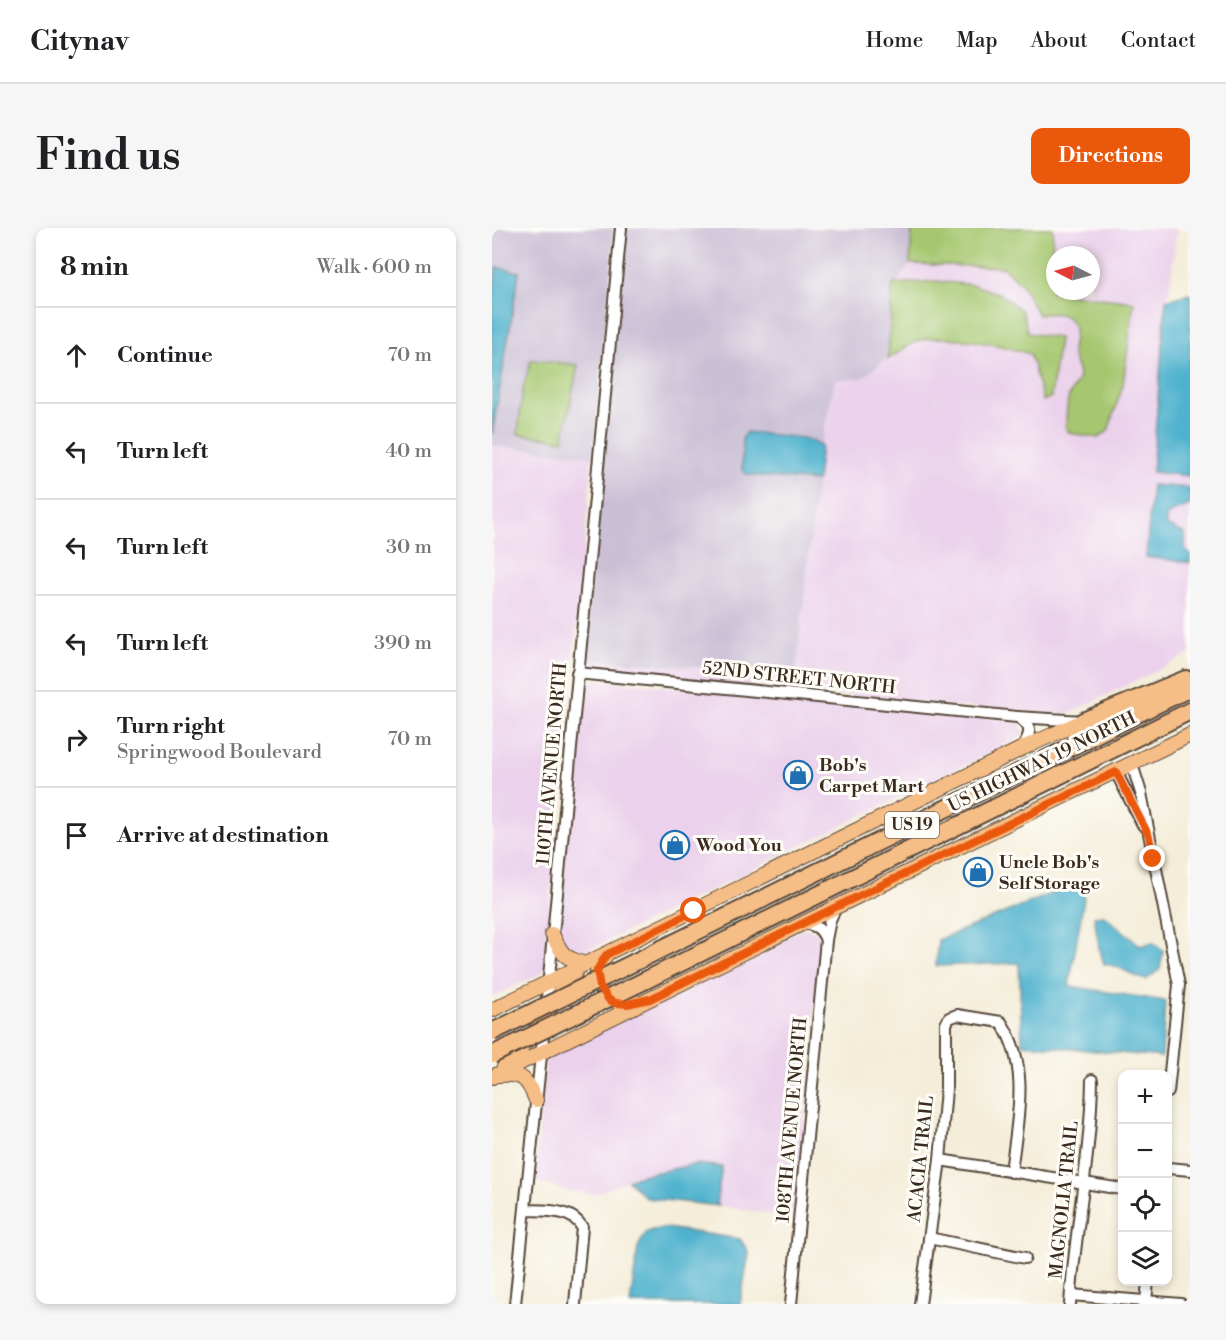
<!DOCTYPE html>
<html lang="en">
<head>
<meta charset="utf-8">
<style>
	body { margin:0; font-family:"Libre Bodoni",serif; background:#f6f6f6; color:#202124 }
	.controls { position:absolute; right:18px; bottom:18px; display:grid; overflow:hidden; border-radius:12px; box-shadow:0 3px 9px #0003 }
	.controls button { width:54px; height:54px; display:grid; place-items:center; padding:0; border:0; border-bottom:2px solid #e0e0e0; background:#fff; color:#202124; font:30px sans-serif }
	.compass { position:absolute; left:554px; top:18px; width:54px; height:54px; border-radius:50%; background:#fff; box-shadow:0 3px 9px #0003; rotate:276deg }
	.stop { position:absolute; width:18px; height:18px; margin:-14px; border:4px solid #ea580c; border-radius:50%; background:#fff }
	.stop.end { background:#ea580c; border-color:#fff; box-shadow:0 2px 6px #0008 }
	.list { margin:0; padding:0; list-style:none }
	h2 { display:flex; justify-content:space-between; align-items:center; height:78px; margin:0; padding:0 24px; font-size:26px }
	h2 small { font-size:20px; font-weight:400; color:#757577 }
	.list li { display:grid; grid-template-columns:39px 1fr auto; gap:18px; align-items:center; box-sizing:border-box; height:96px; padding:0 24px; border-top:2px solid #e0e0e0 }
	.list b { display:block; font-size:22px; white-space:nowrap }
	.list p { margin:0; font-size:20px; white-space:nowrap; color:#757577 }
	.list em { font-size:20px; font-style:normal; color:#757577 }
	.icon { flex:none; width:33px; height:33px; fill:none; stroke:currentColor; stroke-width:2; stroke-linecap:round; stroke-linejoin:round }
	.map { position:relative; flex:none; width:698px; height:1076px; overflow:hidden; border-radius:12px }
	header { display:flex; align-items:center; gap:36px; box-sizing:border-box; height:84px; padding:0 30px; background:#fff; border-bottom:2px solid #e0e0e0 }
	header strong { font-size:28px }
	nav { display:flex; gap:33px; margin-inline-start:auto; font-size:21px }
	.intro { display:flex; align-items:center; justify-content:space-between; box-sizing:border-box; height:144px; padding:0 36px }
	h1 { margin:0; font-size:42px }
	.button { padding:15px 27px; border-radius:12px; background:#ea580c; color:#fff; font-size:21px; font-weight:700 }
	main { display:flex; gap:36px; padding:0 36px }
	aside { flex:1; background:#fff; border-radius:12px; box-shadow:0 3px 9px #0003 }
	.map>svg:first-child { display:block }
</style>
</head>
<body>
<header>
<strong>Citynav</strong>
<nav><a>Home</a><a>Map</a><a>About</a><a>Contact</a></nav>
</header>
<div class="intro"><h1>Find us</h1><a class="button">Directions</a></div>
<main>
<aside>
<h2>8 min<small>Walk · 600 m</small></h2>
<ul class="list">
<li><svg class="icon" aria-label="ahead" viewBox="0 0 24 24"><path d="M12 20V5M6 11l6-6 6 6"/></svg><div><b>Continue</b></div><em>70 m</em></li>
<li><svg class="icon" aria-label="left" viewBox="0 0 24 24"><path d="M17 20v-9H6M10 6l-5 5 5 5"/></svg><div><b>Turn left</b></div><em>40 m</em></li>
<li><svg class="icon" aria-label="left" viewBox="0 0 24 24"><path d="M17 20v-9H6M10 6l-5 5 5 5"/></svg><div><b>Turn left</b></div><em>30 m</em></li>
<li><svg class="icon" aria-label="left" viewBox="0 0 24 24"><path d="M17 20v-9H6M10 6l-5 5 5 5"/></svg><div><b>Turn left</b></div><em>390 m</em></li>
<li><svg class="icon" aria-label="right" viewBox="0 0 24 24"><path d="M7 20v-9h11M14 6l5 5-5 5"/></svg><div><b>Turn right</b><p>Springwood Boulevard</p></div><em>70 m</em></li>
<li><svg class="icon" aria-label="arrive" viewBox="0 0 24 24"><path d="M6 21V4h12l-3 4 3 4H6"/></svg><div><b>Arrive at destination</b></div></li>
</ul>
</aside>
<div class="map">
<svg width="698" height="1076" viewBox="0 0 698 1076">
	<rect width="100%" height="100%" fill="#fdfcf7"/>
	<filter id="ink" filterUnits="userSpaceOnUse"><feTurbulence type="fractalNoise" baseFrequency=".0167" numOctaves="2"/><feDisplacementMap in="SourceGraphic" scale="12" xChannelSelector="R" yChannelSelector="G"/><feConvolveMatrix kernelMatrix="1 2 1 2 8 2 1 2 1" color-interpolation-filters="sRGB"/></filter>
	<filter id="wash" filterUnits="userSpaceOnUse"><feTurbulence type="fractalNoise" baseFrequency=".008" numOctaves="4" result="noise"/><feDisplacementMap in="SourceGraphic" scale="24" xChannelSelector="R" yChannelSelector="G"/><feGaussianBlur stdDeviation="1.35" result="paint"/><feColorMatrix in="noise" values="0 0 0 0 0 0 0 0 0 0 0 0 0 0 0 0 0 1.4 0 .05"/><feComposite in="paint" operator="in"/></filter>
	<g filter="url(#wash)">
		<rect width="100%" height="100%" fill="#f4edd9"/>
		<!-- built -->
		<g fill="#ebd1eb" fill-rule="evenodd">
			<path d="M561 0H685L676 72 674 73 660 243 698 248V260L660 257 654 329 698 335V426L574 487 527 484 524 483 523 484 91 441V431L217 440 304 443 330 206 343 151 370 150 397 128V130L427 112 452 110 510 117 538 126 550 172 559 169 536 105 508 66 482 57 443 53 404 56 418 36 511 39 530 57 546 87 565 84 576 90 582 101 580 121 582 135 587 145 585 155 578 167 641 74 559 64ZM563 27H599V63H563Z"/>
			<polygon points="0,218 101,228 55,703 53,704 55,707 52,744 0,769"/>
			<polygon points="698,277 698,326 693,322 692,314 674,297 674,289 680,284"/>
			<polygon points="90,450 524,493 531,498 532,508 84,728 79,727 65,705"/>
			<polygon points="312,700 325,704 329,712 303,990 224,977 230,939 205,936 146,948 103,966 74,963 42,952 54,827"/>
		</g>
		<!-- industrial -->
		<g fill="#cbbfd5">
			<polygon points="0,0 123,0 101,228 0,218 0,207 26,44 0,85"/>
			<polygon points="134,0 420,0 418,36 404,56 401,56 397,128 370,150 343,152 329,217 311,210 254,204 250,211 256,247 325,253 304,443 217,440 91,431"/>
		</g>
		<!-- green -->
		<g fill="#a6c76f" stroke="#707846" stroke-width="1.5">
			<path d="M420 0H561L559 64 642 74 631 157 616 203 606 210 578 205 574 201C574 190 574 179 577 168 580 161 587 155 587 146 586 139 581 132 580 124 580 116 584 107 582 100 577 82 560 85 546 87L530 57 511 39 418 36Z"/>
			<path d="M443 53 482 57 508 66 530 83 536 105 567 110 559 169 551 173 538 126C513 118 454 105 429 112 418 115 406 125 396 131L401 56Z"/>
			<polygon points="39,132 86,137 71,212 26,206 30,166"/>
		</g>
		<!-- water -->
		<g fill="#4fb2ce" stroke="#456e76" stroke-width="1.5">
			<polygon points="4,39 27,44 0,207 0,85"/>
			<polygon points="697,66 698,67 698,248 660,244 674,72"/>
			<polygon points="254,204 311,210 329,217 325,253 256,247 250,242 250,211"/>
			<polygon points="660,257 698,260 698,277 680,284 674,289 674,297 693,306 693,322 698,326 698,335 654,329"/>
			<polygon points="595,653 577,758 673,773 670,829 530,816 527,735 444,738 446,712 578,658"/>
			<path d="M612 687 649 718 660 714 671 722 668 741 654 752C638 748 629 737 612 736L607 720 602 688Z"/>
			<polygon points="205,936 230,939 224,976 228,978 154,970 136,952 146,948"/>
			<polygon points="174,1000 248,1011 257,1025 248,1076 138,1076 146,1019 155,1003"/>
		</g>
	</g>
	<g filter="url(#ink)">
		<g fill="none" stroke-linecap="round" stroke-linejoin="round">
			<!-- minor casing -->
			<g stroke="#57473a" stroke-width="14">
				<g id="minor">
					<polyline points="85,445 525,489 591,493"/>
					<path d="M526 489C541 499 539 504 531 520"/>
					<polyline points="640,536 649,565 687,757 676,864"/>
					<polyline points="624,544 651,597"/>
					<path d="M311 695C324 697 329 700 334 712"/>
					<polyline points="54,780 129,0"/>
					<polyline points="448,932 630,961"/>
					<polyline points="676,940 698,942"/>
					<path d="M33 982C52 983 79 980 90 999L83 1076"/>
					<polyline points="437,1010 533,1030"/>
					<polyline points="579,1067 689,1076"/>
					<polyline points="654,1073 656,1054"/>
					<polyline points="23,1076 52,799"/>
					<polyline points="299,1076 334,712 338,692 344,679"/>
					<path d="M428 1076 448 932 454 861V796L457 790 465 787 509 794C539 839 525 893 519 944"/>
					<path d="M578 1076C583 1001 599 927 600 852"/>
				</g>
			</g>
			<!-- major casing -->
			<g stroke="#57473a" stroke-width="16">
				<g id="major">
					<path d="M60 706C70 727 72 730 94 736"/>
					<path d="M114 727C111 732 106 739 105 744 104 769 123 778 144 774"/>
					<polyline points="0,782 531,520 591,493"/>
					<path d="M12 839C26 823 40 809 51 791 63 774 67 759 83 745"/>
					<path d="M6 847C30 845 35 850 44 872"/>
					<polyline points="0,849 344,679 698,507"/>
				</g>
			</g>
			<!-- highway casing -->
			<g stroke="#57473a" stroke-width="20">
				<g id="highway">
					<polyline points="591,493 694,451"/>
					<polyline points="143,734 698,460"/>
					<polyline points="152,753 698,483"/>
				</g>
			</g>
			<!-- minor -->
			<use href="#minor" stroke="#fff" stroke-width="10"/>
			<!-- major -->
			<use href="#major" stroke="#f6be87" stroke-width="14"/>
			<!-- highway -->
			<use href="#highway" stroke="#f6be87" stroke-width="16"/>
			<!-- highway-bridge casing -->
			<g stroke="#57473a" stroke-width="20" stroke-linecap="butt">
				<g id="highway-bridge">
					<polyline points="0,804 143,734"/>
					<polyline points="0,827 152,753"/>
				</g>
			</g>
			<!-- highway-bridge -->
			<use href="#highway-bridge" stroke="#f6be87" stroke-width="16"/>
		</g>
	</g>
	<g fill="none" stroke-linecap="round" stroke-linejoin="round" filter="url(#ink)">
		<!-- route -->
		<polyline stroke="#ea580c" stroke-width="8" points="202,683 114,727 105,742 108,759 117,772 124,775 135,776 158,771 344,679 624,544 657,608 661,631"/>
	</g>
	<!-- icons -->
	<defs>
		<g id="shop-ring" transform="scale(1.5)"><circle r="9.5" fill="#fdfcf7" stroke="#1f6fb2" stroke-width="1.5"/><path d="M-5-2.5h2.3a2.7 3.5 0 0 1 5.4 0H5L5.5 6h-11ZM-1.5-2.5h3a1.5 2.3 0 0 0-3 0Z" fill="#1f6fb2"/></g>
	</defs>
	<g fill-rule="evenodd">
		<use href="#shop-ring" x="306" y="547"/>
		<use href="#shop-ring" x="183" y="617"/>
		<use href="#shop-ring" x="486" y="644"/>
	</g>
	<g text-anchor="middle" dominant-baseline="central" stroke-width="6" stroke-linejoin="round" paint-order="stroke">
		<!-- shield labels -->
		<rect fill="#fdfcf7" stroke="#75695f" stroke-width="1.5" x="393" y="584" width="54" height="26" rx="4.5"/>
		<g font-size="16" font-weight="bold" fill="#3b2a1e">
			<text x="420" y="597">US 19</text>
		</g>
		<!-- street labels -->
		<g font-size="18" fill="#3b2a1e" stroke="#fdfcf7">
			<text transform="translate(307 450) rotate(6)">52ND STREET NORTH</text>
			<text transform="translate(550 534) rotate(-26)">US HIGHWAY 19 NORTH</text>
			<text transform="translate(60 536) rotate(-85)">110TH AVENUE NORTH</text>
			<text transform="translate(300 892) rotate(-85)">108TH AVENUE NORTH</text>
			<text transform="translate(429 931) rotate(-84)">ACACIA TRAIL</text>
			<text transform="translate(572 972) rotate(-84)">MAGNOLIA TRAIL</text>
		</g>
		<!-- poi labels -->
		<g font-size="18" font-weight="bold" fill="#3b2a1e" stroke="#fdfcf7" text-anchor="start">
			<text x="327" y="537">Bob's<tspan x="327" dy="21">Carpet Mart</tspan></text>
			<text x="204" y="617">Wood You</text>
			<text x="507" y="634">Uncle Bob's<tspan x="507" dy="21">Self Storage</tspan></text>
		</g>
	</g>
</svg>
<div class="controls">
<button>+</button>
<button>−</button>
<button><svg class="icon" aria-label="locate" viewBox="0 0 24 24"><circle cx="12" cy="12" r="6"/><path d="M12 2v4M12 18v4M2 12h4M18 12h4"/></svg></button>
<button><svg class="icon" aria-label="layers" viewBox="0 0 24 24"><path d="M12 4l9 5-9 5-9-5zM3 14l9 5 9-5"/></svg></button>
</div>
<svg class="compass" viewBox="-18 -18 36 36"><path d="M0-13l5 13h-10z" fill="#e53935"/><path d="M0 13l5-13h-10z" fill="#757577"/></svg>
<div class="stop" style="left:202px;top:683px"></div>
<div class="stop end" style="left:661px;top:631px"></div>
</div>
</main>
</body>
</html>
